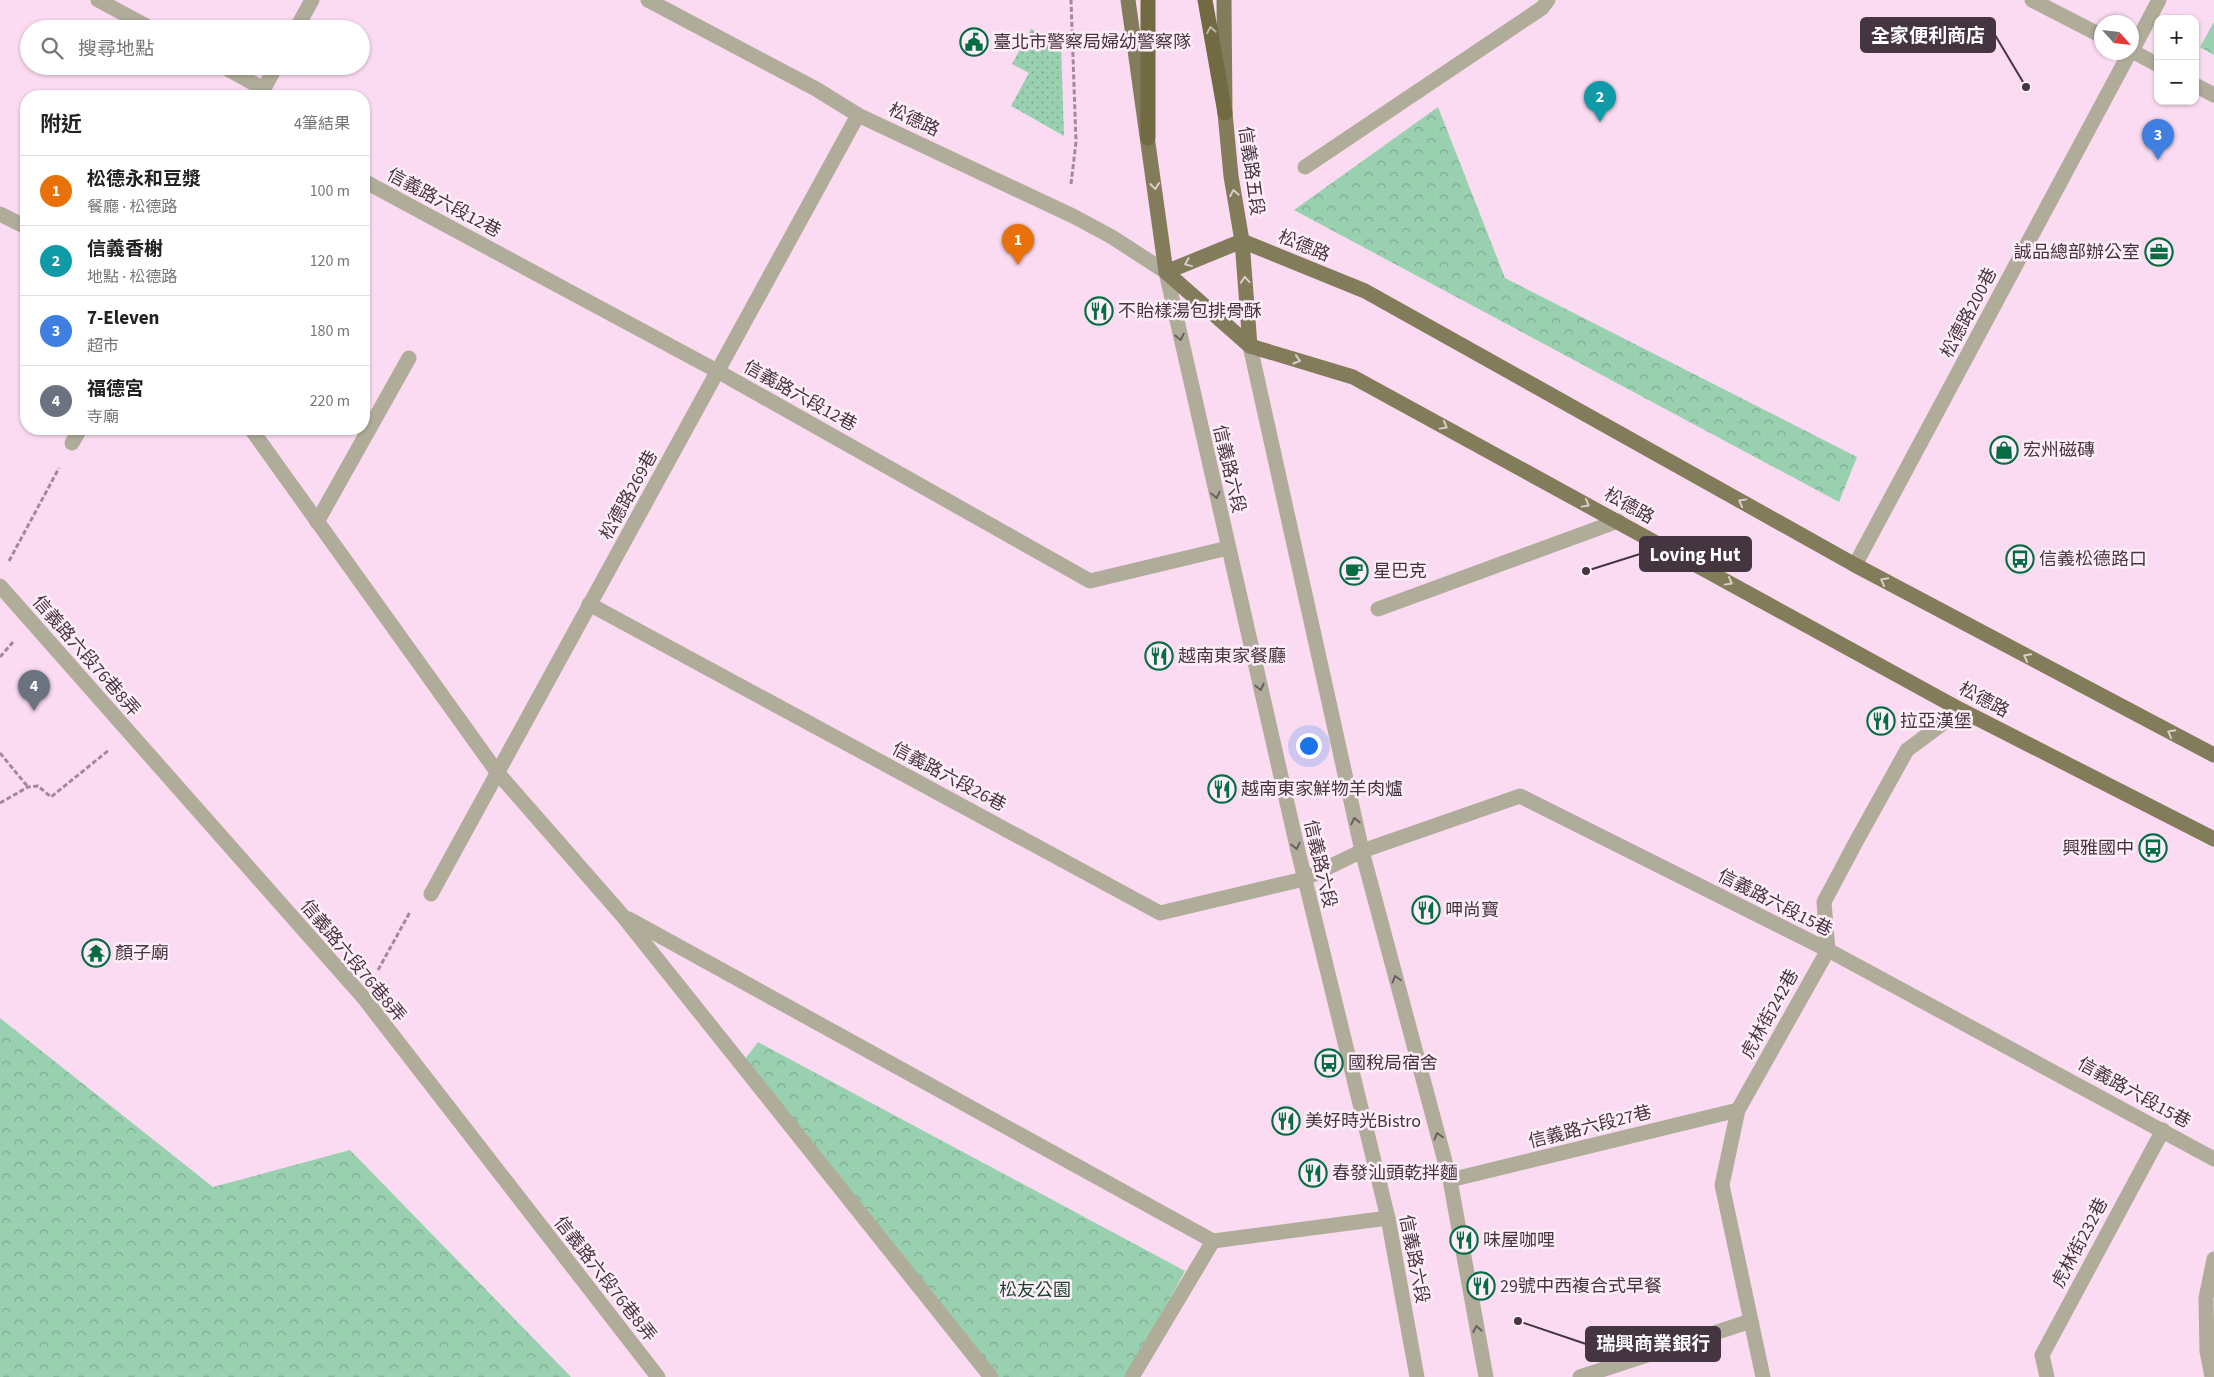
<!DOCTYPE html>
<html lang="zh-TW">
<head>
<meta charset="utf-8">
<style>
	body { margin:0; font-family:"Source Sans 3","Noto Sans TC",sans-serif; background:#f6f6f6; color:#222 }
	.controls { position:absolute; right:15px; top:15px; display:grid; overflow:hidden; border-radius:10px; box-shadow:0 1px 4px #0004 }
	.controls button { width:45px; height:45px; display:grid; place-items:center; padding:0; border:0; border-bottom:1px solid #e0e0e0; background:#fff; color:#222; font:25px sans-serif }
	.compass { position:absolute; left:2094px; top:15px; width:45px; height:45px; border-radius:50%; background:#fff; box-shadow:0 1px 4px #0004; rotate:117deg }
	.you { position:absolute; left:1308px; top:745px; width:18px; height:18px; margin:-12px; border:4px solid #fff; border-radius:50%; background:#1a73e8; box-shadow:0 0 0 8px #1a73e833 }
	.badge { display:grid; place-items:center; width:32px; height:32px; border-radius:50%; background:#111827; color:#fff; font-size:16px; font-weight:700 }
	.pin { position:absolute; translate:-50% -41px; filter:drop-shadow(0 1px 2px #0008) }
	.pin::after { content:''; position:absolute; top:26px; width:18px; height:15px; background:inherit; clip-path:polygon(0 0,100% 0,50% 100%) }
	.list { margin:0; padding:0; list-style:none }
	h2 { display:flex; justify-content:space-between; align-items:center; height:65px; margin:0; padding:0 20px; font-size:21px }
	h2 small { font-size:16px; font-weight:400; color:#767676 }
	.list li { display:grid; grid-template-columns:32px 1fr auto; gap:15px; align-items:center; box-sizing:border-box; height:70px; padding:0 20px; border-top:1px solid #e0e0e0 }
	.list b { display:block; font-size:19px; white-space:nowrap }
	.list p { margin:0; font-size:16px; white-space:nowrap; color:#767676 }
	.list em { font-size:16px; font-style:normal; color:#767676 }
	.icon { flex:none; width:28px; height:28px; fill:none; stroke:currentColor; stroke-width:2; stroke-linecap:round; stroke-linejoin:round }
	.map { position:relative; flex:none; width:2214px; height:1377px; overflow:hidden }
	.search { position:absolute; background:#fff; box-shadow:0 1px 4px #0004; left:20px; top:20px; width:350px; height:55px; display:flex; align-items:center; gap:12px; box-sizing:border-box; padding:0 18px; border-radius:28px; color:#767676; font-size:19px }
	.panel { position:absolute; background:#fff; box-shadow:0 1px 4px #0004; left:20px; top:90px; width:350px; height:345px; border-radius:20px }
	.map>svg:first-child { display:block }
</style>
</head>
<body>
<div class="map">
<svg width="2214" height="1377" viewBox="0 0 2214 1377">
	<defs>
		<pattern id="grass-dots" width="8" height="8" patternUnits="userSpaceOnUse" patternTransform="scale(1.25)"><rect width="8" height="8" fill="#99d1b0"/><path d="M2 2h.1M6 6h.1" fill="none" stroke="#7faa91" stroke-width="1.8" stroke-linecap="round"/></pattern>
		<pattern id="forest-crowns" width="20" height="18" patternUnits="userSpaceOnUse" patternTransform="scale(1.25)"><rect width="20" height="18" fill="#99d1b0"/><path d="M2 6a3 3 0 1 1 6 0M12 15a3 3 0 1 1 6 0" fill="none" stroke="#7faa91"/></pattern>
	</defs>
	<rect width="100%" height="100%" fill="#fbdbf1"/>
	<!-- grass -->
	<polygon fill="url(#grass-dots)" points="1031,29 1061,45 1064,136 1011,106 1029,73 1012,64"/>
	<!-- forest -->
	<g fill="url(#forest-crowns)">
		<polygon points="2214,22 2214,55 2200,47"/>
		<polygon points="1438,107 1505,278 1857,457 1839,502 1294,210"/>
		<polygon points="0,1018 213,1187 350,1150 571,1377 0,1377"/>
		<polygon points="758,1042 1185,1271 1127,1377 993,1377 742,1063"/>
	</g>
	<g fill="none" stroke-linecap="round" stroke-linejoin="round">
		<!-- path -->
		<g stroke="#a28a9b" stroke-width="3" stroke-dasharray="5 2.5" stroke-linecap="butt">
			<polyline points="1071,184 1076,142 1071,0"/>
			<polyline points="9,561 59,468"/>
			<polyline points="0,657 13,642"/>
			<polyline points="0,753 28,787"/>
			<polyline points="0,803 28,787 38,786 51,797 109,750"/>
			<polyline points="378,970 410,912"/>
		</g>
		<!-- minor -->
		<g stroke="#b0ac9a" stroke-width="15">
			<polyline points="98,0 152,29"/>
			<polyline points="648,0 816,89 858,115 1073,216 1112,237 1166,272 1298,851 1388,1218 1417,1377"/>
			<polyline points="2032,0 2102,36"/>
			<polyline points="296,29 312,0"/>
			<polyline points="2132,51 2159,0"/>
			<polyline points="2132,51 2158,65"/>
			<polyline points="222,66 264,89"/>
			<polyline points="2195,85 2214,95"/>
			<polyline points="260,96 276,66"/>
			<polyline points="1305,167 1542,8 1548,0"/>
			<polyline points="364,181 719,372 1090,581 1228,548"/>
			<polyline points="0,214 26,227"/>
			<polyline points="1250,346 1362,851 1450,1180 1486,1377"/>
			<polyline points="251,429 497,772 622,915 991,1377"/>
			<polyline points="72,443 80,429"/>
			<polyline points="317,522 409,358"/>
			<polyline points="1855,565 2130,52"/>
			<polyline points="0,586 363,997 658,1377"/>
			<polyline points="589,604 1160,913 1304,879 1362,851 1520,796 1828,950 2214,1159"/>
			<polyline points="1378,609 1618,521"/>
			<polyline points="431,894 858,115"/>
			<polyline points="629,919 1213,1241 1388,1218"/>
			<polyline points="1450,1180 1738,1110"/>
			<polyline points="1132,1377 1213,1241"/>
			<polyline points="1580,1377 1751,1321"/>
			<polyline points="1763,1377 1722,1185 1738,1110 1828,950 1824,902 1857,840 1907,750 1961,710"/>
			<polyline points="2047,1377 2042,1355 2163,1130"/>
			<polyline points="2212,1377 2207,1351 2206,1298 2214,1259"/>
		</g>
		<!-- major -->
		<g stroke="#827c5a" stroke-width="15">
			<polyline points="1128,0 1166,272"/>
			<polyline points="1224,0 1225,113 1231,176 1242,241 1250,346"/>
			<polyline points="1166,272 1250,346 1353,377 1961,710 2214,839"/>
			<polyline points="1166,272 1242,241 1365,291 1855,565 2214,755"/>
		</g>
		<!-- highway -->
		<g stroke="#726a43" stroke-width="15">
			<polyline points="1148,0 1148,138"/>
			<polyline points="1205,0 1225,113"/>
		</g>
	</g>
	<!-- one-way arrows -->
	<defs><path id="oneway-chevron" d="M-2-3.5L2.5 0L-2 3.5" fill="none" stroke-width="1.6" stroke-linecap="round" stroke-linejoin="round" transform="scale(1.25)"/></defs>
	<use stroke="#bfb3a7" href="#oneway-chevron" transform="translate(1211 30) rotate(-100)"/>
	<g stroke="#d9ccc9">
		<use href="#oneway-chevron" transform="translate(1155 186) rotate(83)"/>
		<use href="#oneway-chevron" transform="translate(1234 193) rotate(-100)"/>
		<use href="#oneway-chevron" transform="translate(1188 263) rotate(158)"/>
		<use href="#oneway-chevron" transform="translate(1245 280) rotate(-94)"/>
		<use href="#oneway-chevron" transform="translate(1297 360) rotate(17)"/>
		<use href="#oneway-chevron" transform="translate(1444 426) rotate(29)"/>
		<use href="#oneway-chevron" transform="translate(1742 502) rotate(-151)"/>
		<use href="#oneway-chevron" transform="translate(1586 504) rotate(29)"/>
		<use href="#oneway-chevron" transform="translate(1884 581) rotate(-152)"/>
		<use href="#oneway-chevron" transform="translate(1729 582) rotate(29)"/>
		<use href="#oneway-chevron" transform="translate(2027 657) rotate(-152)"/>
		<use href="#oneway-chevron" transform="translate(2171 733) rotate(-152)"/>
	</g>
	<g stroke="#6a5f60">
		<use href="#oneway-chevron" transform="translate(1180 337) rotate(78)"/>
		<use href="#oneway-chevron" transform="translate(1216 495) rotate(77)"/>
		<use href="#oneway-chevron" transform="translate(1260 687) rotate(77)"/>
		<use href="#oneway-chevron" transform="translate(1355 821) rotate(-103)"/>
		<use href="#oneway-chevron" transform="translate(1296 846) rotate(77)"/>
		<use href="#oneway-chevron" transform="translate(1396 979) rotate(-105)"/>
		<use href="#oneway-chevron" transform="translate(1438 1136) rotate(-105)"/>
		<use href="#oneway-chevron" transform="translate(1477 1329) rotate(-100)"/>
	</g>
	<!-- icons -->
	<defs>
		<g id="civic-ring" transform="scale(1.4375)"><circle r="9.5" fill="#feeef8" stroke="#056c43" stroke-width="1.5"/><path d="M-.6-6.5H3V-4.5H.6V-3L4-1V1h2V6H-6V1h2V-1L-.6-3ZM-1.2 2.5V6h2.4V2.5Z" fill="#056c43"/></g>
		<g id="office-ring" transform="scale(1.4375)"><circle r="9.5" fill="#feeef8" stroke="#056c43" stroke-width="1.5"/><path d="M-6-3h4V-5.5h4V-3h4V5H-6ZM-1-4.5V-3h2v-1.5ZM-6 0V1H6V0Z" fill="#056c43"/></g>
		<g id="restaurant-ring" transform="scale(1.4375)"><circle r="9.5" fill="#feeef8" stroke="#056c43" stroke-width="1.5"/><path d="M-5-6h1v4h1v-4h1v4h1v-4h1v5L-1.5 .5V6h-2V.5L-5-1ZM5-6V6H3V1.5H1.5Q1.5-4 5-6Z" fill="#056c43"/></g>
		<g id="shop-ring" transform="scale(1.4375)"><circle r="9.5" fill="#feeef8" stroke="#056c43" stroke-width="1.5"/><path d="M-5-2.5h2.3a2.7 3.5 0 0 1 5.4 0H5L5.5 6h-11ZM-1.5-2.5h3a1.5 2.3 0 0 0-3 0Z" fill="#056c43"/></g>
		<g id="bus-ring" transform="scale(1.4375)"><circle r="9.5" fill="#feeef8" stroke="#056c43" stroke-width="1.5"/><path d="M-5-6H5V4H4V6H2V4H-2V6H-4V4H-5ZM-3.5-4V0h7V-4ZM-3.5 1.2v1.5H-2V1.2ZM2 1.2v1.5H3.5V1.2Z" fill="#056c43"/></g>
		<g id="cafe-ring" transform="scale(1.4375)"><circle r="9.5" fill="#feeef8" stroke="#056c43" stroke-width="1.5"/><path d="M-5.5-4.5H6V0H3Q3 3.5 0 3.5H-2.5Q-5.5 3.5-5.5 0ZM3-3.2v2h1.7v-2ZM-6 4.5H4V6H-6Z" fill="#056c43"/></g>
		<g id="temple-ring" transform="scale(1.4375)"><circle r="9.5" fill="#feeef8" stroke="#056c43" stroke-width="1.5"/><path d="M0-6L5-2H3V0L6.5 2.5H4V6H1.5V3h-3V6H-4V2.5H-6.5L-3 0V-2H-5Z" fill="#056c43"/></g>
	</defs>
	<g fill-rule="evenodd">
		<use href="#civic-ring" x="974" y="42"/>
		<use href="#office-ring" x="2159" y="252"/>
		<use href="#restaurant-ring" x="1099" y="311"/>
		<use href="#shop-ring" x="2004" y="450"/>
		<use href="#bus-ring" x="2020" y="559"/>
		<use href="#cafe-ring" x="1354" y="571"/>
		<use href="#restaurant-ring" x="1159" y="656"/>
		<use href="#restaurant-ring" x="1881" y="721"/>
		<use href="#restaurant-ring" x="1222" y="789"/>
		<use href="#bus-ring" x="2153" y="848"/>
		<use href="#restaurant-ring" x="1426" y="910"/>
		<use href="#temple-ring" x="96" y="953"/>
		<use href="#bus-ring" x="1329" y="1063"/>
		<use href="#restaurant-ring" x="1286" y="1121"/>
		<use href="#restaurant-ring" x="1313" y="1173"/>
		<use href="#restaurant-ring" x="1464" y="1240"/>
		<use href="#restaurant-ring" x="1481" y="1286"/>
	</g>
	<g text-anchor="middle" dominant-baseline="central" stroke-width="5" stroke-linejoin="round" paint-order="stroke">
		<!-- poi labels -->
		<g font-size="18" fill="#453540" stroke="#feeef8" text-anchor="start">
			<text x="993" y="42">臺北市警察局婦幼警察隊</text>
			<text x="2140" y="252" text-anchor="end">誠品總部辦公室</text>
			<text x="1118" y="311">不貽樣湯包排骨酥</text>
			<text x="2023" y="450">宏州磁磚</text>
			<text x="2039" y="559">信義松德路口</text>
			<text x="1373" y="571">星巴克</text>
			<text x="1178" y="656">越南東家餐廳</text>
			<text x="1900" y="721">拉亞漢堡</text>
			<text x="1241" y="789">越南東家鮮物羊肉爐</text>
			<text x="2134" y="848" text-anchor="end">興雅國中</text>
			<text x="1445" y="910">呷尚寶</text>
			<text x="115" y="953">顏子廟</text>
			<text x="1348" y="1063">國稅局宿舍</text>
			<text x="1305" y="1121">美好時光Bistro</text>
			<text x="1332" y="1173">春發汕頭乾拌麵</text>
			<text x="1483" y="1240">味屋咖哩</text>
			<text x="1500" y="1286">29號中西複合式早餐</text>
		</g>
		<!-- street labels -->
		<g font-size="18" fill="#453540" stroke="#feeef8">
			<text transform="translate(914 120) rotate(25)">松德路</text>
			<text transform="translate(1251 171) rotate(82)">信義路五段</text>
			<text transform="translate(444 203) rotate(28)">信義路六段12巷</text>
			<text transform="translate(1304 246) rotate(22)">松德路</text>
			<text transform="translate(1969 313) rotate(-62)">松德路200巷</text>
			<text transform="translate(800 396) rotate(29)">信義路六段12巷</text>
			<text transform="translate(1229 469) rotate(77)">信義路六段</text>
			<text transform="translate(629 495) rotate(-61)">松德路269巷</text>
			<text transform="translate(1629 506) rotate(29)">松德路</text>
			<text transform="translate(86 656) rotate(49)">信義路六段76巷8弄</text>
			<text transform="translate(1984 700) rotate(28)">松德路</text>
			<text transform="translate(949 777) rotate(28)">信義路六段26巷</text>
			<text transform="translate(1320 864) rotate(77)">信義路六段</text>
			<text transform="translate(1775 903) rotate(27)">信義路六段15巷</text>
			<text transform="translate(353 961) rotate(50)">信義路六段76巷8弄</text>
			<text transform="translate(1770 1014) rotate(-61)">虎林街242巷</text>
			<text transform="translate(2134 1093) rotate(29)">信義路六段15巷</text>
			<text transform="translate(1590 1127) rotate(-14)">信義路六段27巷</text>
			<text transform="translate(2080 1243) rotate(-62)">虎林街232巷</text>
			<text transform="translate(1414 1259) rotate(79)">信義路六段</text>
			<text transform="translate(605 1279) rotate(52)">信義路六段76巷8弄</text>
		</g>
		<!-- park labels -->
		<g font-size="18" fill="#1b452f" stroke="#feeef8">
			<text x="1035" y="1290">松友公園</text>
		</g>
	</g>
	<!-- callouts -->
	<path fill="none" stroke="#453540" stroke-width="2" d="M2026 87L1995 35M1586 571L1640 554M1518 1321L1586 1344"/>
	<g fill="#453540" stroke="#feeef8" stroke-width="2">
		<circle cx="2026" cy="87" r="5"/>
		<circle cx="1586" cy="571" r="5"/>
		<circle cx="1518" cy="1321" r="5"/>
	</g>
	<g fill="#453540" stroke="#453540" stroke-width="2">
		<rect x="1861" y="18" width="134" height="34" rx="5"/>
		<rect x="1640" y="537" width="111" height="34" rx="5"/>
		<rect x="1586" y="1327" width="134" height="34" rx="5"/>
	</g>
	<g font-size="19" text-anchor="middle" font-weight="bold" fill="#fff">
		<text x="1928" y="42">全家便利商店</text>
		<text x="1695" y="561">Loving Hut</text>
		<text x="1653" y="1350">瑞興商業銀行</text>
	</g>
</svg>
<div class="controls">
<button>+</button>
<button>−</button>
</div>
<svg class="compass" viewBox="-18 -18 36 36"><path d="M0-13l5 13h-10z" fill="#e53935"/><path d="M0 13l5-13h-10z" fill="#767676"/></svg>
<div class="you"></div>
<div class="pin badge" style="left:1018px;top:265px;background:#e8710a">1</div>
<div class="pin badge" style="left:1600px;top:122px;background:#0f9aa8">2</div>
<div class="pin badge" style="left:2158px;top:160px;background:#3f7fe0">3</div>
<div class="pin badge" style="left:34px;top:711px;background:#6b7280">4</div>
<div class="search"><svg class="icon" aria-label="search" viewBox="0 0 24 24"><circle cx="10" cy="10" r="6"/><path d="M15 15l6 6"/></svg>搜尋地點</div>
<section class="panel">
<h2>附近<small>4筆結果</small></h2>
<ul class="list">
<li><span class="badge" style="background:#e8710a">1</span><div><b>松德永和豆漿</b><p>餐廳 · 松德路</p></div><em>100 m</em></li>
<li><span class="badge" style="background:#0f9aa8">2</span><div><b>信義香榭</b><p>地點 · 松德路</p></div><em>120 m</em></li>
<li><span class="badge" style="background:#3f7fe0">3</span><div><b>7-Eleven</b><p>超市</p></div><em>180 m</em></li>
<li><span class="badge" style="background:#6b7280">4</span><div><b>福德宮</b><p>寺廟</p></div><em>220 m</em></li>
</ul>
</section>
</div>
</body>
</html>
